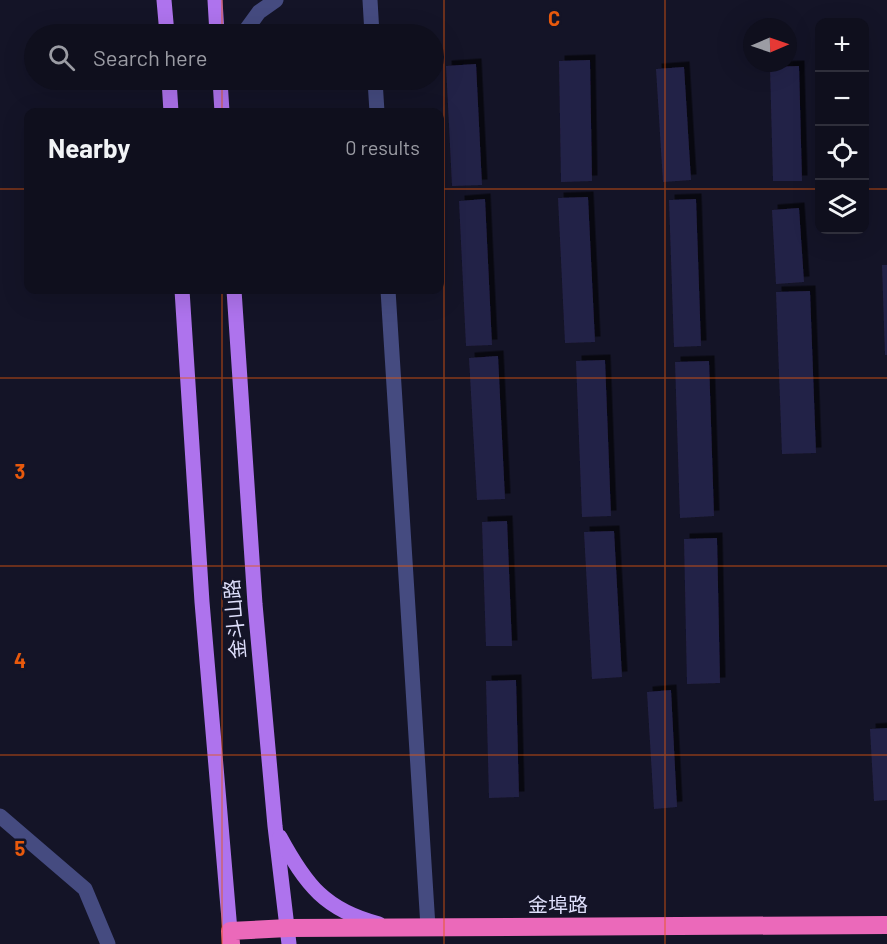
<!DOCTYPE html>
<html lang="en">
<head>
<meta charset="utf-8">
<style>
	body { margin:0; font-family:Barlow,"Noto Sans SC",sans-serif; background:#181826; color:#f1f3f6 }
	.controls { position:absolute; right:18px; top:18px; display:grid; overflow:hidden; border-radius:12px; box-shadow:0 6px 24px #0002 }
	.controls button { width:54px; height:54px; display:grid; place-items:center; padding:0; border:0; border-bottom:2px solid #2f2f3b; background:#0f0f1d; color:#f1f3f6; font:30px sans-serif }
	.compass { position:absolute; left:743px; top:18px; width:54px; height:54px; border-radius:50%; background:#0f0f1d; box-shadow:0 6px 24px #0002; rotate:88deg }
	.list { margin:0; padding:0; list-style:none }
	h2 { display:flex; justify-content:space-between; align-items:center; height:78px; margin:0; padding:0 24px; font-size:26px }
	h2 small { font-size:20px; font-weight:400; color:#9b9ca4 }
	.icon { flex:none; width:33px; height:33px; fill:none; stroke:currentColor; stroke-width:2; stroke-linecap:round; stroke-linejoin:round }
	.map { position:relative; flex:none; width:887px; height:944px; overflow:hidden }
	.search { position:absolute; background:#0f0f1d; box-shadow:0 6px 24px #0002; left:24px; top:24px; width:420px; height:66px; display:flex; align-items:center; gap:15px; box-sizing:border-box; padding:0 21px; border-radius:33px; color:#9b9ca4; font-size:22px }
	.panel { position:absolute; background:#0f0f1d; box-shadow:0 6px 24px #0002; left:24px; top:108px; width:420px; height:186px; border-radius:12px }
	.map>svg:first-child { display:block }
</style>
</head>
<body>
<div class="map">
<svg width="887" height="944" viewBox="0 0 887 944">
	<defs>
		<filter id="shadow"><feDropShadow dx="5.5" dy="-5.5" stdDeviation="0" flood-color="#0009"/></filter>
	</defs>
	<rect width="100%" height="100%" fill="#141427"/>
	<!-- building -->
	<g fill="#242246" filter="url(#shadow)">
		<polygon points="590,60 592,181 561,182 559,61"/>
		<polygon points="476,64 482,185 452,186 446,66"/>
		<polygon points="799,66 802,181 773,181 770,67"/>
		<polygon points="684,67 691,180 663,182 656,69"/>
		<polygon points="588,197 595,342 565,343 558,198"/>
		<polygon points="485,199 492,345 466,346 459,201"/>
		<polygon points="696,199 701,346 674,347 669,200"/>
		<polygon points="799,208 804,282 776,284 772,210"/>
		<polygon points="882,265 887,265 887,355 885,355"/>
		<polygon points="810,291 816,453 782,454 776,292"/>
		<polygon points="498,356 505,499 477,500 469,358"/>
		<polygon points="605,360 611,516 582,517 576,361"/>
		<polygon points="709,361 714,516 680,518 675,362"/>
		<polygon points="507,521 512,646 486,646 482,522"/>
		<polygon points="614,531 622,677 592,679 584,532"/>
		<polygon points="717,538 720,683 687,684 684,539"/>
		<polygon points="516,680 519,797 489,798 486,681"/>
		<polygon points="671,690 677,807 654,809 647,692"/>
		<polygon points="887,728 887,800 874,801 870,729"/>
	</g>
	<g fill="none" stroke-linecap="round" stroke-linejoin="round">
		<!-- minor -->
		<g stroke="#454b80" stroke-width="15">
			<polyline points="370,0 372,34"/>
			<polyline points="243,34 259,12 276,0"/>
			<polyline points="375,80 377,112"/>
			<polyline points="388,290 428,927"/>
			<polyline points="0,816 85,889 108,944"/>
		</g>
		<!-- major -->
		<g stroke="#ae73ed" stroke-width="15">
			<polyline points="164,0 167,34"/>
			<polyline points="215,0 217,34"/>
			<polyline points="169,80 171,112"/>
			<polyline points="220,80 222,112"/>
			<polyline points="182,290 202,602 230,931"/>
			<polyline points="234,290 255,604 275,826 289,944"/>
			<path d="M280 837C306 885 325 910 379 924"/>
		</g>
		<!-- highway -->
		<polyline stroke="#eb69ba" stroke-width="18" points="231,944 230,931 288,928 887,925"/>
	</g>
	<!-- grid -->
	<path fill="none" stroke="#e8590c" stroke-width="1.5" stroke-opacity="0.55" d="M222 0V34M444 0V944M665 0V944M222 80V112M0 189H28M440 189H820M864 189H887M222 290V944M0 378H887M0 566H887M0 755H887"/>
	<g text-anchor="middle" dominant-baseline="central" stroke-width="5" stroke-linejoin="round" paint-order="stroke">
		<!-- street labels -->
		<g font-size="20" fill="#dedffb" stroke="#141427">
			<text transform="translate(234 619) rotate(-95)">金斗山路</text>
			<text x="558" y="904">金埠路</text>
		</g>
	</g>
	<g font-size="20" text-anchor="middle" font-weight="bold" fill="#e8590c" stroke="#141427" stroke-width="5" stroke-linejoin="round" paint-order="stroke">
		<text x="554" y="26">C</text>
		<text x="20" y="479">3</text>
		<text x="20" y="668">4</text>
		<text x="20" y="856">5</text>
	</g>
</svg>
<div class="controls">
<button>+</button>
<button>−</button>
<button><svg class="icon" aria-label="locate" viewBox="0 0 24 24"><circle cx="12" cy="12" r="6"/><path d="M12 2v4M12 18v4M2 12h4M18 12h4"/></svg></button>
<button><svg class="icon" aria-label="layers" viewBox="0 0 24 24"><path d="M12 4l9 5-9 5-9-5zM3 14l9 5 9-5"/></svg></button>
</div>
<svg class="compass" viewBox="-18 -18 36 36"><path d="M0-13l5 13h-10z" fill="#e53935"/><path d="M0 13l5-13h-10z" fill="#9b9ca4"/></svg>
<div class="search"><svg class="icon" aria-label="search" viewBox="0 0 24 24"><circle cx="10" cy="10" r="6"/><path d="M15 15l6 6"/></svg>Search here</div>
<section class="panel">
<h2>Nearby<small>0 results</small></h2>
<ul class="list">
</ul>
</section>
</div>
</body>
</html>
